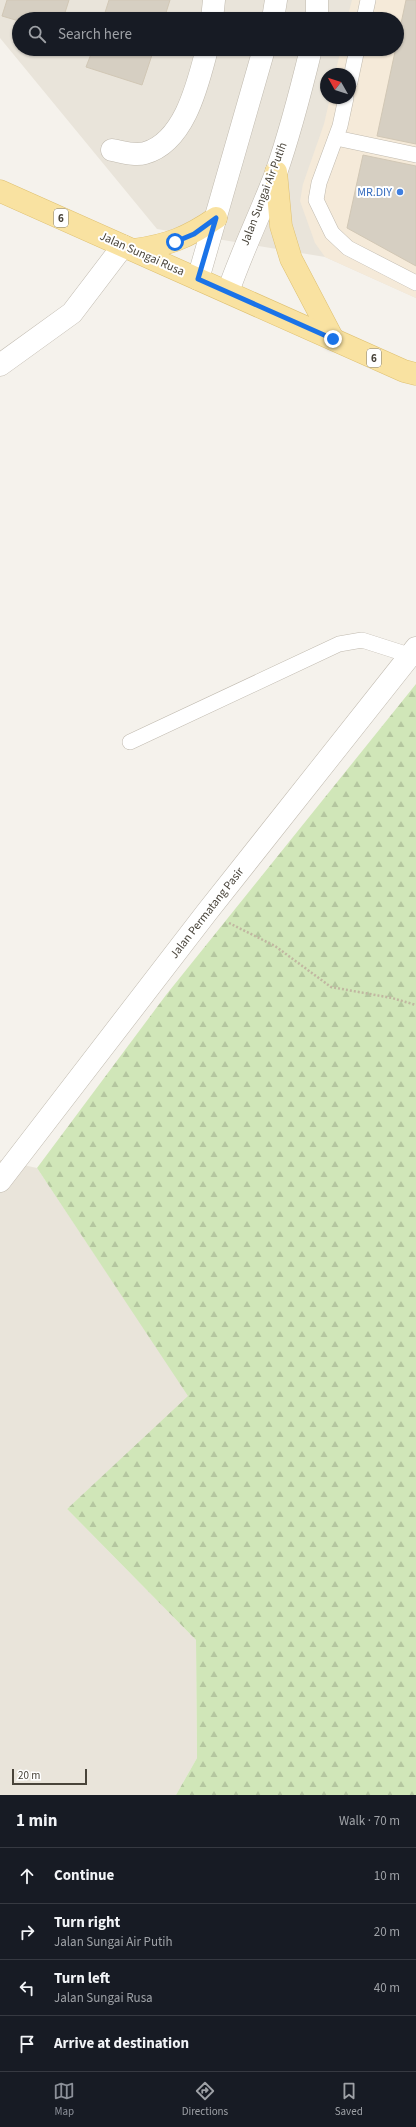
<!DOCTYPE html>
<html lang="en">
<head>
<meta charset="utf-8">
<style>
	body { margin:0; font-family:"Source Sans 3",sans-serif; background:#20242c; color:#f1f3f6 }
	.compass { position:absolute; left:320px; top:68px; width:36px; height:36px; border-radius:50%; background:#171b24; box-shadow:0 1px 3px #0004; rotate:309deg }
	.scale { position:absolute; left:12px; bottom:10px; width:75px; box-sizing:border-box; padding-left:4px; border:2px solid #49443a; border-top:0; font-size:11px; line-height:14px; white-space:nowrap; color:#49443a; -webkit-text-stroke:3px #fff; paint-order:stroke }
	.stop { position:absolute; width:12px; height:12px; margin:-9px; border:3px solid #1a73e8; border-radius:50%; background:#fff }
	.stop.end { background:#1a73e8; border-color:#fff; box-shadow:0 1px 4px #0008 }
	.list { margin:0; padding:0; list-style:none }
	h2 { display:flex; justify-content:space-between; align-items:center; height:52px; margin:0; padding:0 16px; font-size:17px }
	h2 small { font-size:13px; font-weight:400; color:#9ea1a6 }
	.list li { display:grid; grid-template-columns:26px 1fr auto; gap:12px; align-items:center; box-sizing:border-box; height:56px; padding:0 16px; border-top:1px solid #363941 }
	.list b { display:block; font-size:15px; white-space:nowrap }
	.list p { margin:0; font-size:13px; white-space:nowrap; color:#9ea1a6 }
	.list em { font-size:13px; font-style:normal; color:#9ea1a6 }
	.icon { flex:none; width:22px; height:22px; fill:none; stroke:currentColor; stroke-width:2; stroke-linecap:round; stroke-linejoin:round }
	.map { position:relative; flex:none; width:416px; height:1795px; overflow:hidden }
	.search { position:absolute; background:#171b24; box-shadow:0 1px 3px #0004; left:12px; right:12px; top:12px; height:44px; display:flex; align-items:center; gap:10px; box-sizing:border-box; padding:0 14px; border-radius:22px; color:#9ea1a6; font-size:15px }
	.sheet { height:276px; background:#171b24 }
	nav { display:flex; justify-content:space-around; align-items:center; box-sizing:border-box; height:56px; border-top:1px solid #363941; background:#171b24; font-size:11px; color:#9ea1a6 }
	nav a { display:grid; justify-items:center; gap:2px }
	nav .on { color:#8c9099 }
	.map>svg:first-child { display:block }
</style>
</head>
<body>
<div class="map">
<svg width="416" height="1795" viewBox="0 0 416 1795">
	<defs>
		<pattern id="forest-firs" width="22" height="20" patternUnits="userSpaceOnUse"><rect width="22" height="20" fill="#d0e6b8"/><path d="M5 1l3.5 6h-7zM16 11l3.5 6h-7z" fill="#b4c69f"/></pattern>
	</defs>
	<rect width="100%" height="100%" fill="#f5f2ec"/>
	<!-- residential -->
	<g fill="#e9e4da" fill-rule="evenodd">
		<path d="M0 0H416V298L325 257 157 229 0 38ZM19 19H397V49H19ZM326 74H350V98H326Z"/>
		<polygon points="0,1160 37,1168 189,1396 67,1509 196,1640 197,1758 176,1795 0,1795"/>
	</g>
	<!-- commercial -->
	<polygon fill="#f5ead9" points="352,0 416,0 416,298 325,257 315,243 300,201 303,184 324,124 330,98 350,98 350,74 335,74 341,49 397,49 397,19 347,19"/>
	<!-- forest -->
	<polygon fill="url(#forest-firs)" points="416,684 416,1795 176,1795 197,1758 196,1640 67,1509 188,1396 37,1168 166,995"/>
	<!-- building -->
	<g fill="#d6cfc2" stroke="#d1c7b5">
		<polygon points="7,0 69,0 63,19 19,19 19,21 2,16"/>
		<polygon points="109,0 170,0 164,19 103,19"/>
		<polygon points="406,0 416,0 416,144 377,136"/>
		<polygon points="93,49 154,49 142,85 86,67"/>
		<polygon points="363,155 416,166 416,266 347,228"/>
	</g>
	<g fill="none" stroke-linecap="round" stroke-linejoin="round">
		<!-- service casing -->
		<g stroke="#c0baaf" stroke-width="16">
			<g id="service">
				<polyline points="364,19 368,0"/>
				<polyline points="350,82 357,49"/>
				<polyline points="346,98 340,126 319,183 316,200 332,233 348,248 416,283"/>
				<polyline points="336,138 416,155"/>
				<polyline points="130,742 339,644 362,640 412,656"/>
			</g>
		</g>
		<!-- minor casing -->
		<g stroke="#c0baaf" stroke-width="23">
			<g id="minor">
				<polyline points="212,19 214,0"/>
				<path d="M112 150C123 152 135 156 145 153 185 142 198 83 207 49"/>
				<polyline points="0,365 72,313 123,246"/>
				<polyline points="0,1181 207,912 416,648"/>
			</g>
		</g>
		<!-- tertiary casing -->
		<g stroke="#c0baaf" stroke-width="23">
			<g id="tertiary">
				<polyline points="273,19 276,0"/>
				<polyline points="317,19 317,0"/>
				<polyline points="198,279 264,49"/>
				<path d="M228 292C242 251 261 213 276 173 290 133 301 90 311 49"/>
			</g>
		</g>
		<!-- primary casing -->
		<g stroke="#dec071" stroke-width="23">
			<g id="primary">
				<polyline points="276,172 281,226 291,259 333,339"/>
				<polyline points="0,191 404,371 416,374"/>
				<path d="M134 250C168 245 187 238 216 218"/>
			</g>
		</g>
		<!-- path -->
		<polyline stroke="#c1b7a1" stroke-width="2.5" stroke-dasharray="2 2" stroke-linecap="butt" points="229,923 275,946 331,987 392,998 416,1005"/>
		<!-- service -->
		<use href="#service" stroke="#fff" stroke-width="15"/>
		<!-- minor -->
		<use href="#minor" stroke="#fff" stroke-width="22"/>
		<!-- tertiary -->
		<use href="#tertiary" stroke="#fff" stroke-width="22"/>
		<!-- primary -->
		<use href="#primary" stroke="#f9e2a1" stroke-width="22"/>
	</g>
	<g fill="none" stroke-linecap="round" stroke-linejoin="round">
		<!-- route -->
		<polyline stroke="#1a73e8" stroke-width="5" points="175,242 194,234 216,218 198,279 333,339"/>
	</g>
	<!-- markers -->
	<circle fill="#3f7fe0" stroke="#fff" stroke-width="1.5" cx="400" cy="192" r="4"/>
	<g text-anchor="middle" dominant-baseline="central" stroke-width="4" stroke-linejoin="round" paint-order="stroke">
		<!-- shield labels -->
		<g fill="#fff" stroke="#807c75" stroke-width="1">
			<rect x="54" y="209" width="14" height="18" rx="3"/>
			<rect x="367" y="349" width="14" height="18" rx="3"/>
		</g>
		<g font-size="11" font-weight="bold" fill="#49443a">
			<text x="61" y="218">6</text>
			<text x="374" y="358">6</text>
		</g>
		<!-- shop labels -->
		<g font-size="12" fill="#366cbe" stroke="#fff" text-anchor="end">
			<text x="392" y="192">MR.DIY</text>
		</g>
		<!-- street labels -->
		<g font-size="12" fill="#49443a" stroke="#fff">
			<text transform="translate(264 194) rotate(-69)">Jalan Sungai Air Putih</text>
			<text transform="translate(142 254) rotate(24)">Jalan Sungai Rusa</text>
			<text transform="translate(207 913) rotate(-52)">Jalan Permatang Pasir</text>
		</g>
	</g>
</svg>
<svg class="compass" viewBox="-18 -18 36 36"><path d="M0-13l5 13h-10z" fill="#e53935"/><path d="M0 13l5-13h-10z" fill="#9ea1a6"/></svg>
<div class="scale">20 m</div>
<div class="stop" style="left:175px;top:242px"></div>
<div class="stop end" style="left:333px;top:339px"></div>
<div class="search"><svg class="icon" aria-label="search" viewBox="0 0 24 24"><circle cx="10" cy="10" r="6"/><path d="M15 15l6 6"/></svg>Search here</div>
</div>
<section class="sheet">
<h2>1 min<small>Walk · 70 m</small></h2>
<ul class="list">
<li><svg class="icon" aria-label="ahead" viewBox="0 0 24 24"><path d="M12 20V5M6 11l6-6 6 6"/></svg><div><b>Continue</b></div><em>10 m</em></li>
<li><svg class="icon" aria-label="right" viewBox="0 0 24 24"><path d="M7 20v-9h11M14 6l5 5-5 5"/></svg><div><b>Turn right</b><p>Jalan Sungai Air Putih</p></div><em>20 m</em></li>
<li><svg class="icon" aria-label="left" viewBox="0 0 24 24"><path d="M17 20v-9H6M10 6l-5 5 5 5"/></svg><div><b>Turn left</b><p>Jalan Sungai Rusa</p></div><em>40 m</em></li>
<li><svg class="icon" aria-label="arrive" viewBox="0 0 24 24"><path d="M6 21V4h12l-3 4 3 4H6"/></svg><div><b>Arrive at destination</b></div></li>
</ul>
</section>
<nav>
<a class="on"><svg class="icon" aria-label="map" viewBox="0 0 24 24"><path d="M3 6l6-2 6 2 6-2v14l-6 2-6-2-6 2zM9 4v14M15 6v14"/></svg>Map</a>
<a><svg class="icon" aria-label="directions" viewBox="0 0 24 24"><path d="M12 3l9 9-9 9-9-9zM9 14v-3h6M13 9l2 2-2 2"/></svg>Directions</a>
<a><svg class="icon" aria-label="saved" viewBox="0 0 24 24"><path d="M7 4h10v16l-5-4-5 4z"/></svg>Saved</a>
</nav>
</body>
</html>
